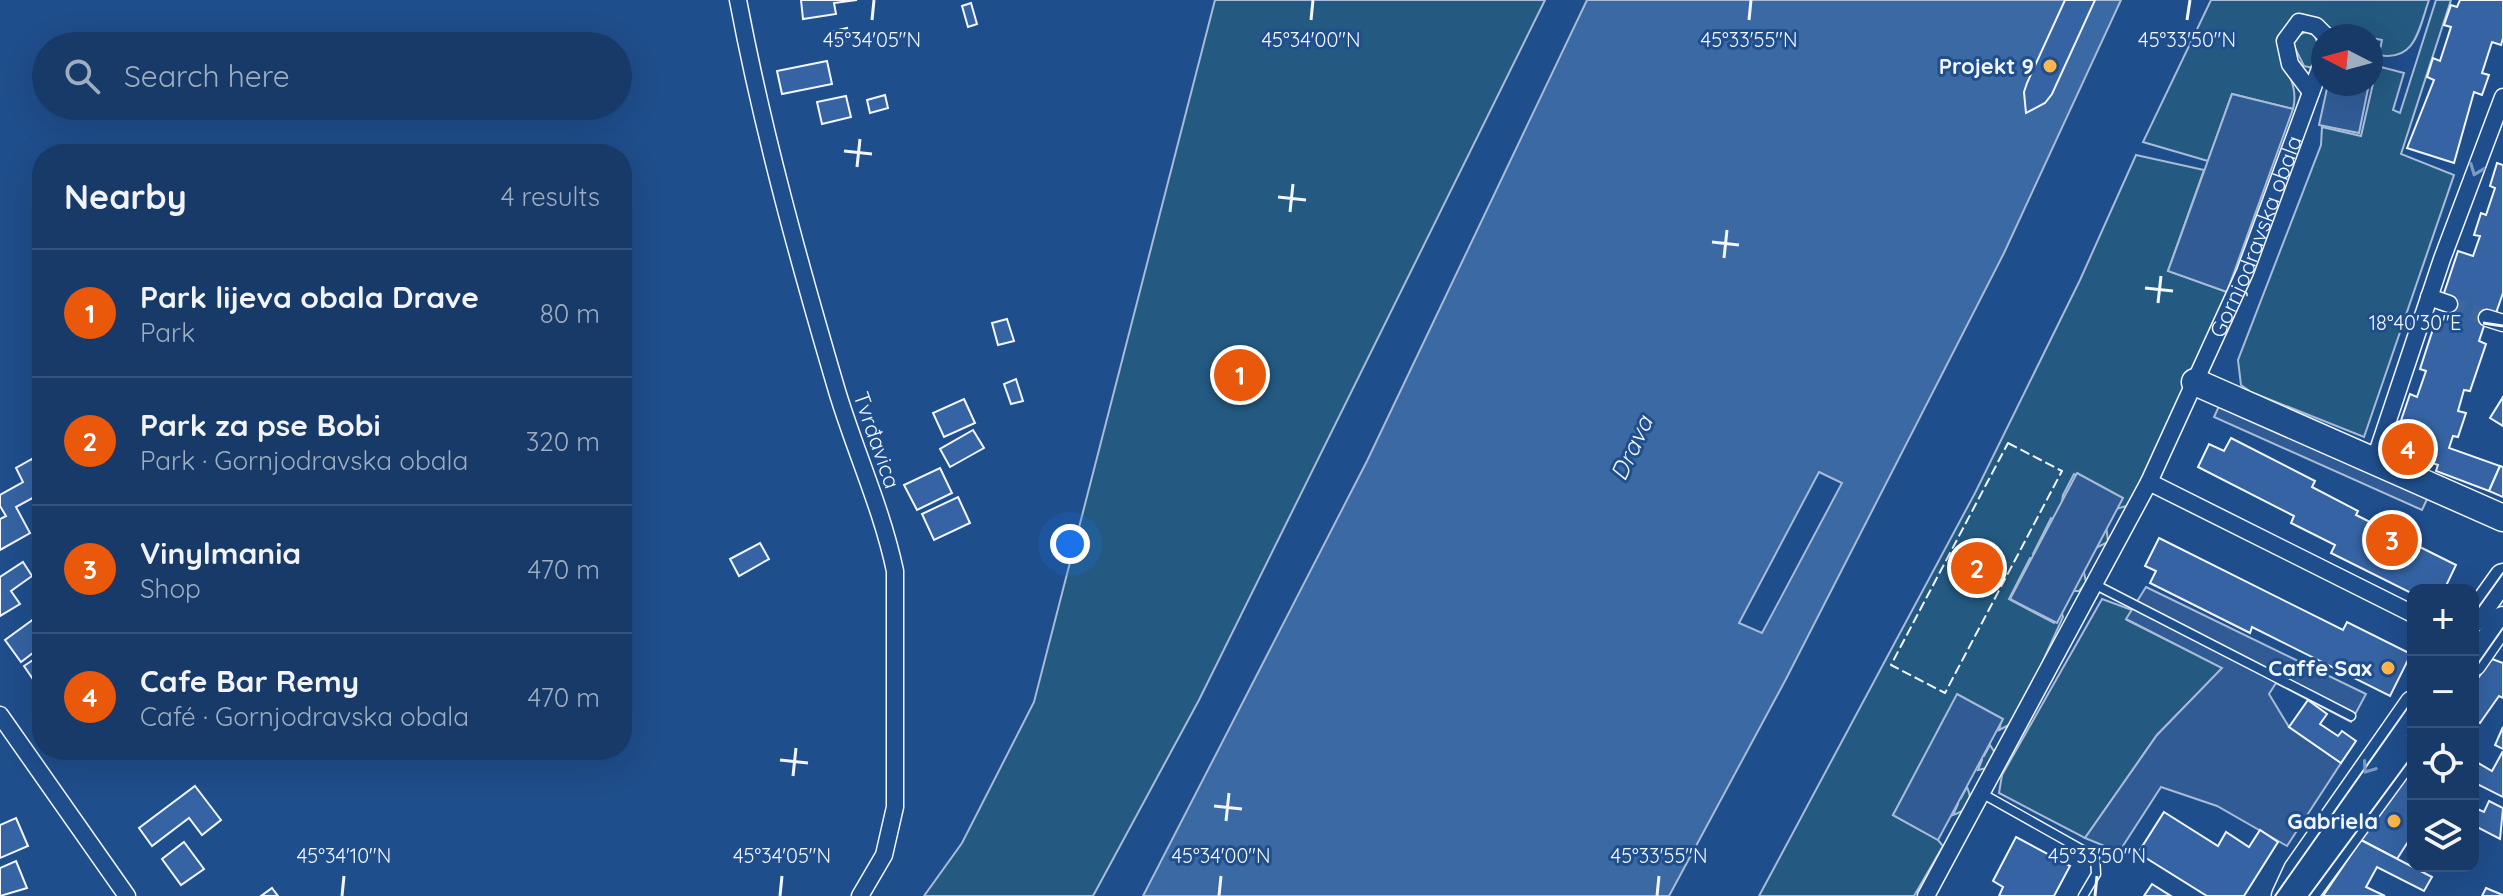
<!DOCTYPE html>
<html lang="en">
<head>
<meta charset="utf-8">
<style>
	body { margin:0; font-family:Quicksand,sans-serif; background:#20416f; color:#f1f3f6 }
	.controls { position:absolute; right:24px; bottom:24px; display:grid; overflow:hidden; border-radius:16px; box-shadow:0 8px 32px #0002 }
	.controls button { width:72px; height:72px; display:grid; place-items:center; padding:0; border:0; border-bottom:2px solid #36547d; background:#173a69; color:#f1f3f6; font:40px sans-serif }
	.compass { position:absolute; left:2311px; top:24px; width:72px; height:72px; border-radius:50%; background:#173a69; box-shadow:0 8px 32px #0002; rotate:276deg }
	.you { position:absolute; left:1070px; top:544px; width:28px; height:28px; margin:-20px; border:6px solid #fff; border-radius:50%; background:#1a73e8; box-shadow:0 0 0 12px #1a73e833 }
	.badge { display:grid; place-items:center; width:52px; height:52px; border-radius:50%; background:#ea580c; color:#fff; font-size:26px; font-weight:700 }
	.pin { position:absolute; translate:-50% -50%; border:4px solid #fff; box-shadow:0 2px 8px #0006 }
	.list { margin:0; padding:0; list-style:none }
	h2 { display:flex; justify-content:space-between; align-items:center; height:104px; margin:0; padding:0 32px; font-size:34px }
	h2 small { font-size:26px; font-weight:400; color:#9eadc0 }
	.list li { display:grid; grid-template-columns:52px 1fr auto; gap:24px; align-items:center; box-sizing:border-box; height:128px; padding:0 32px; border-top:2px solid #36547d }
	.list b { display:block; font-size:30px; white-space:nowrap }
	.list p { margin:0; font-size:26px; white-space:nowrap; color:#9eadc0 }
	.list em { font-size:26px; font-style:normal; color:#9eadc0 }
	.icon { flex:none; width:44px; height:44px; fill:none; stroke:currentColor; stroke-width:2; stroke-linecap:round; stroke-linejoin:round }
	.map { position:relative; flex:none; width:2503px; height:896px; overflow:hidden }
	.search { position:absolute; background:#173a69; box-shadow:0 8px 32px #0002; left:32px; top:32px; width:600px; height:88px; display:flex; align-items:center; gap:20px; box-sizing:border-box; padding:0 28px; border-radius:44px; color:#9eadc0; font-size:30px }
	.panel { position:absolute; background:#173a69; box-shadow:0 8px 32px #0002; left:32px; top:144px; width:600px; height:616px; border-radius:32px }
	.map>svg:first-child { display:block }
</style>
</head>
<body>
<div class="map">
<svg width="2503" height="896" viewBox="0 0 2503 896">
	<rect width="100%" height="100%" fill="#1f4e8c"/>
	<!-- green -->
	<g fill="#245a82" stroke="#a8bbd7" stroke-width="2">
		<polygon points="1215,0 1545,0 1199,700 1093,896 924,896 962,843 1034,702"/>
		<path d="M2211 0H2429C2419 28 2416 62 2379 55L2382 40C2368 37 2346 36 2332 29 2318 22 2311 18 2295 17 2258 52 2303 71 2293 109L2232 94 2208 161 2143 142Z"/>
		<polygon points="2436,0 2451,0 2401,154 2454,175 2364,437 2251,392 2241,385 2238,360 2321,145 2322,127 2361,136 2377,66 2404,73 2393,110 2400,113"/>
		<path d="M2306 32 2314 35C2320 46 2320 57 2313 68L2304 66 2293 44 2298 35Z"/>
		<path d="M2136 155 2204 170 2168 271 2227 292 2130 505 2116 509 2120 498 2074 474 2063 495 2060 514 2106 524 2108 542 2092 550 2097 540 2051 518 2033 554 2076 576 2083 567 2086 582 2079 591H2070L2074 580 2030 558 2009 599 2054 623 2061 610 2063 617 2015 722 1999 730 2002 719 1957 695 1938 730 1984 756 1990 745 1995 753 1987 768 1978 770 1982 760 1938 735 1920 772 1961 798 1967 787C1974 802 1968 810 1953 815L1958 804 1911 782 1893 815 1938 840 1943 846 1914 896H1759L1975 493 2080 280Z"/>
		<polygon points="2102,599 2132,610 2127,620 2223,668 2157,735 2085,838 1999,793 2002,775"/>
	</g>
	<!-- parking -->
	<g fill="#305b95" stroke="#a8bbd7" stroke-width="2">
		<polygon points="2328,84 2369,84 2359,133 2319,125"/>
		<polygon points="2232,94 2293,109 2227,292 2168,271"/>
		<polygon points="2220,404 2428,497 2422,510 2214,417"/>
		<polygon points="2077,473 2123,498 2057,623 2010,599"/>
		<polygon points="2146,587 2366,694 2351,722 2276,683 2269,694 2289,727 2341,763 2287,846 2217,806 2161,787 2119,852 2085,838 2157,735 2222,668 2126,619"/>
		<polygon points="1957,694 2003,719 1938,840 1893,815"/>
	</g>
	<!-- water -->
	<polygon fill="#3b69a3" stroke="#a8bbd7" stroke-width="2" points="1587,0 2121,0 2004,253 1786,679 1669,896 1143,896 1367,461"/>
	<!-- pier -->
	<polygon fill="#1f4e8c" stroke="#a8bbd7" stroke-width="2" points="1819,472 1842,483 1762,633 1739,623"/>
	<!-- building -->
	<g fill="#3563a3" stroke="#f2f6ff" stroke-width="2">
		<polygon points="801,0 857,0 834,3 836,14 803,19"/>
		<polygon points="2065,0 2095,0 2052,94 2045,103 2026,113 2024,92 2027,83"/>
		<polygon points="2460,0 2503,0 2503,38 2501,45 2492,42 2482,73 2489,75 2482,95 2474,92 2454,163 2407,148 2434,80 2427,77 2433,58 2440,61 2451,27 2444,25 2451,5 2457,7"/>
		<polygon points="971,3 977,24 968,27 962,6"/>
		<polygon points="847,28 850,39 838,43 834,31"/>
		<polygon points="827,61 832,84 782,94 777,71"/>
		<polygon points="885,95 888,108 870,113 867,100"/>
		<polygon points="846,96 851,117 822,124 817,102"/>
		<polygon points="2497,163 2503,165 2503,293 2496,313 2489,311 2479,341 2486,344 2470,391 2464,390 2458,411 2466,413 2458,437 2453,436 2449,448 2500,466 2489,491 2436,471 2438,465 2399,452 2403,441 2395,438 2410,394 2417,397 2426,371 2420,369 2434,326 2441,328 2450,298 2443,296 2458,251 2473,256 2480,236 2474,235 2481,213 2486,215 2495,188 2490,186"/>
		<polygon points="1007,319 1014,341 998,345 992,323"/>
		<polygon points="1016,379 1023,401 1011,404 1004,384"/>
		<polygon points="2503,397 2503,426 2490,418"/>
		<polygon points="964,399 975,423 944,437 933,413"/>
		<polygon points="973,430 984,448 950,467 940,449"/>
		<polygon points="2231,438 2315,481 2312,487 2358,511 2356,515 2456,565 2444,590 2413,590 2413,594 2331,553 2335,545 2291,523 2294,516 2198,467 2209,444 2224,451"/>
		<polygon points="32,459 42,478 42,493 16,507 30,533 0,550 0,519 6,516 0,506 0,495 23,482 16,468"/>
		<polygon points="2500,466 2503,467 2503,497 2489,491"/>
		<polygon points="940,468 952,493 917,510 904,485"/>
		<polygon points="958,497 970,523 934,540 922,514"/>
		<polygon points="2159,538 2343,630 2347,622 2411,654 2390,696 2252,627 2250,633 2150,583 2156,571 2145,566"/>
		<polygon points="760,543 769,559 739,576 730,559"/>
		<polygon points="23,562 32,576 11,591 20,604 0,616 0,577"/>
		<polygon points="42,613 42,646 21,662 5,640"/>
		<polygon points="42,654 42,686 39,688 24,666"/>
		<polygon points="2492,659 2503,663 2503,698 2499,696 2480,723 2473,719 2473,685"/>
		<polygon points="2308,700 2327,714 2320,724 2338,736 2342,731 2356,741 2341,763 2289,727"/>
		<polygon points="2503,727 2503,749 2495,745"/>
		<polygon points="2503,751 2503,797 2473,782 2473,760 2492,771"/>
		<polygon points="2413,768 2413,834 2397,859 2361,840"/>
		<polygon points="195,786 221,820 202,835 189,818 152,846 139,828"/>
		<polygon points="2489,801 2503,808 2500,839 2473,825 2473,807 2484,812"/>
		<polygon points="2164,812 2218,846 2226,832 2249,847 2260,830 2278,842 2244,896 2207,896 2138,853"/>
		<polygon points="16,818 28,846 0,858 0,825"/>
		<polygon points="2016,837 2070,866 2054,896 1999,896 2003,887 1993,881"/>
		<polygon points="2361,840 2432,877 2424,891 2377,867 2366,887 2385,896 2323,896"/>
		<polygon points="184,842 204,869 181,885 162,859"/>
		<polygon points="16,861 27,888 0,896 0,868"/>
		<polygon points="2152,884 2171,896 2144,896"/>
		<polygon points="272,888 278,896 261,896"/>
		<polygon points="2486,888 2503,895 2503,896 2482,896"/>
	</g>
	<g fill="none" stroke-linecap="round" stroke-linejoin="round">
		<!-- street-tunnel -->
		<polyline stroke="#3f679d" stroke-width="16" stroke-dasharray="16 8" stroke-linecap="butt" points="2449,304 2487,318"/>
		<!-- lane casing -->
		<g stroke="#f2f6ff" stroke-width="11">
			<g id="lane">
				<polyline points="2096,585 2351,716"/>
				<polyline points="1983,794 2095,857 2096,874 2083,896"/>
			</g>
		</g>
		<!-- street casing -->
		<g stroke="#f2f6ff" stroke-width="19">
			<g id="street">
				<path d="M738 0C763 132 799 262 837 391 855 451 882 509 895 571V807L884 855 860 896"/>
				<polyline points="2311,92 2290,64 2285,41 2299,22 2316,26 2326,36"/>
				<polyline points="2429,297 2449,304"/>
				<polyline points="2487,318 2503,323"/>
				<polyline points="2375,459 2442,259 2503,97"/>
				<polyline points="2149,482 2413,614"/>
				<polyline points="0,715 127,896"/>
				<path id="s1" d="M1926 896 2149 482 2245 272 2323 60"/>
			</g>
		</g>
		<!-- primary casing -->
		<g stroke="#f2f6ff" stroke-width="29">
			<g id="primary">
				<polyline points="2195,382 2503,518"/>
				<polyline points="2473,619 2503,577"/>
				<polyline points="2473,663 2503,620"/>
				<polyline points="2285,896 2297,870 2413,704"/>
				<polyline points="2304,896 2413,747"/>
			</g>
		</g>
		<!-- lane -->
		<use href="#lane" stroke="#1f4e8c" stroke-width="8"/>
		<!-- street -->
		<use href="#street" stroke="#1f4e8c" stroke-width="16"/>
		<!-- primary -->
		<use href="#primary" stroke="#1f4e8c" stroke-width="26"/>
		<!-- tram -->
		<g stroke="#f2f6ff" stroke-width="2">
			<polyline points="2473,615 2503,573"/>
			<polyline points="2473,671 2503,628"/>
			<polyline points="2275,896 2413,700"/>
			<polyline points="2309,896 2413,755"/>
		</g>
		<!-- fence -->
		<polygon stroke="#f2f6ff" stroke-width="2" stroke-dasharray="10 4" stroke-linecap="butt" points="2008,443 2062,471 1945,693 1891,665"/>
	</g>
	<!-- one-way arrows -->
	<defs><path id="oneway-chevron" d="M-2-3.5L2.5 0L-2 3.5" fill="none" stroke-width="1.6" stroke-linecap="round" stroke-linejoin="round" transform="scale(2)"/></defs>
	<g stroke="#7e9ac0">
		<use href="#oneway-chevron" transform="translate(2476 170) rotate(111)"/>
		<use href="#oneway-chevron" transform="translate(2368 768) rotate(125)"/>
	</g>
	<!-- ticks -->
	<path fill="none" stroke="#f2f6ff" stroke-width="3" d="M872 20 874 0M1311 20 1313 0M1749 20 1751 0M2187 20 2190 0M844 151 872 154M857 167 860 139M1278 197 1306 200M1290 212 1293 184M1712 242 1739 245M1724 258 1727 230M2145 288 2173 291M2158 303 2161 276M2483 323 2503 326M780 760 808 763M793 776 796 748M1214 806 1242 809M1226 821 1229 793M342 896 344 876M780 896 782 876M1219 896 1221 876M1657 896 1659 876M2095 896 2097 876"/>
	<!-- markers -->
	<g fill="#ffb74d" stroke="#1f4e8c" stroke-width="3">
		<circle cx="2050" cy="66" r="8"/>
		<circle cx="2388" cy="668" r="8"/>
		<circle cx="2394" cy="821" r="8"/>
	</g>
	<g text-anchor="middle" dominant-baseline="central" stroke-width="6" stroke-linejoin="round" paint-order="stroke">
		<!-- poi labels -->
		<g font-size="22" font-weight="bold" fill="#f2f6ff" stroke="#1f4e8c" text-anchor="end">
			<text x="2034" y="66">Projekt 9</text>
			<text x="2372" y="668">Caffe Sax</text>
			<text x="2378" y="821">Gabriela</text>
		</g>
		<!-- street labels -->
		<g font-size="22" fill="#f2f6ff" stroke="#1f4e8c">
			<text stroke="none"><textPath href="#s1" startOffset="738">Gornjodravska obala</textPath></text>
			<text transform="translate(877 440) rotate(71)">Tvrđavica</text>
		</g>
		<!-- water labels -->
		<g font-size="24" font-style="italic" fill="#f2f6ff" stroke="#1f4e8c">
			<text transform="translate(1631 448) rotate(-65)">Drava</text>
		</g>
	</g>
	<g font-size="20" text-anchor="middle" fill="#f2f6ff" stroke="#1f4e8c" stroke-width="6" stroke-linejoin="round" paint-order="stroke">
		<text x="872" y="47">45°34'05"N</text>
		<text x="1311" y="47">45°34'00"N</text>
		<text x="1749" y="47">45°33'55"N</text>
		<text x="2187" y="47">45°33'50"N</text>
		<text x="2415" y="330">18°40'30"E</text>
		<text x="344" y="863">45°34'10"N</text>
		<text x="782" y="863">45°34'05"N</text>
		<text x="1221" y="863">45°34'00"N</text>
		<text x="1659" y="863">45°33'55"N</text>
		<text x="2097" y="863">45°33'50"N</text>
	</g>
</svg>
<div class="controls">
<button>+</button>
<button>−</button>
<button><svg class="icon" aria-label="locate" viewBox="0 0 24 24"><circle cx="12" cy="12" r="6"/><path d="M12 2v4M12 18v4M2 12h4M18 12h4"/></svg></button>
<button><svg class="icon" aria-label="layers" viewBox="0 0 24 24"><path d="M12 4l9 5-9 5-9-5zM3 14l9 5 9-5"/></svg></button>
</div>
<svg class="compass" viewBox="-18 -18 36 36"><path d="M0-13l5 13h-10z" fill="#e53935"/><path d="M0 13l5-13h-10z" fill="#9eadc0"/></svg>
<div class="you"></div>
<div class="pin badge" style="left:1240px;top:375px">1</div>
<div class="pin badge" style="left:1977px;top:568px">2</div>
<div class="pin badge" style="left:2392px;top:540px">3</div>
<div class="pin badge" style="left:2408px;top:449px">4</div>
<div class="search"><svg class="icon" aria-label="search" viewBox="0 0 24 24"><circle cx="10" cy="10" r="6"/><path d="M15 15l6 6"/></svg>Search here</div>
<section class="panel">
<h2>Nearby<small>4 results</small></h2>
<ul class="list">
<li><span class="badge">1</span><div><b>Park lijeva obala Drave</b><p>Park</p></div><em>80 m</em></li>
<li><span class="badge">2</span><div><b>Park za pse Bobi</b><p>Park · Gornjodravska obala</p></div><em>320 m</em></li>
<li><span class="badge">3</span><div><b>Vinylmania</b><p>Shop</p></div><em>470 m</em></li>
<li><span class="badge">4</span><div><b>Cafe Bar Remy</b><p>Café · Gornjodravska obala</p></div><em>470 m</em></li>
</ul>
</section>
</div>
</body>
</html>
